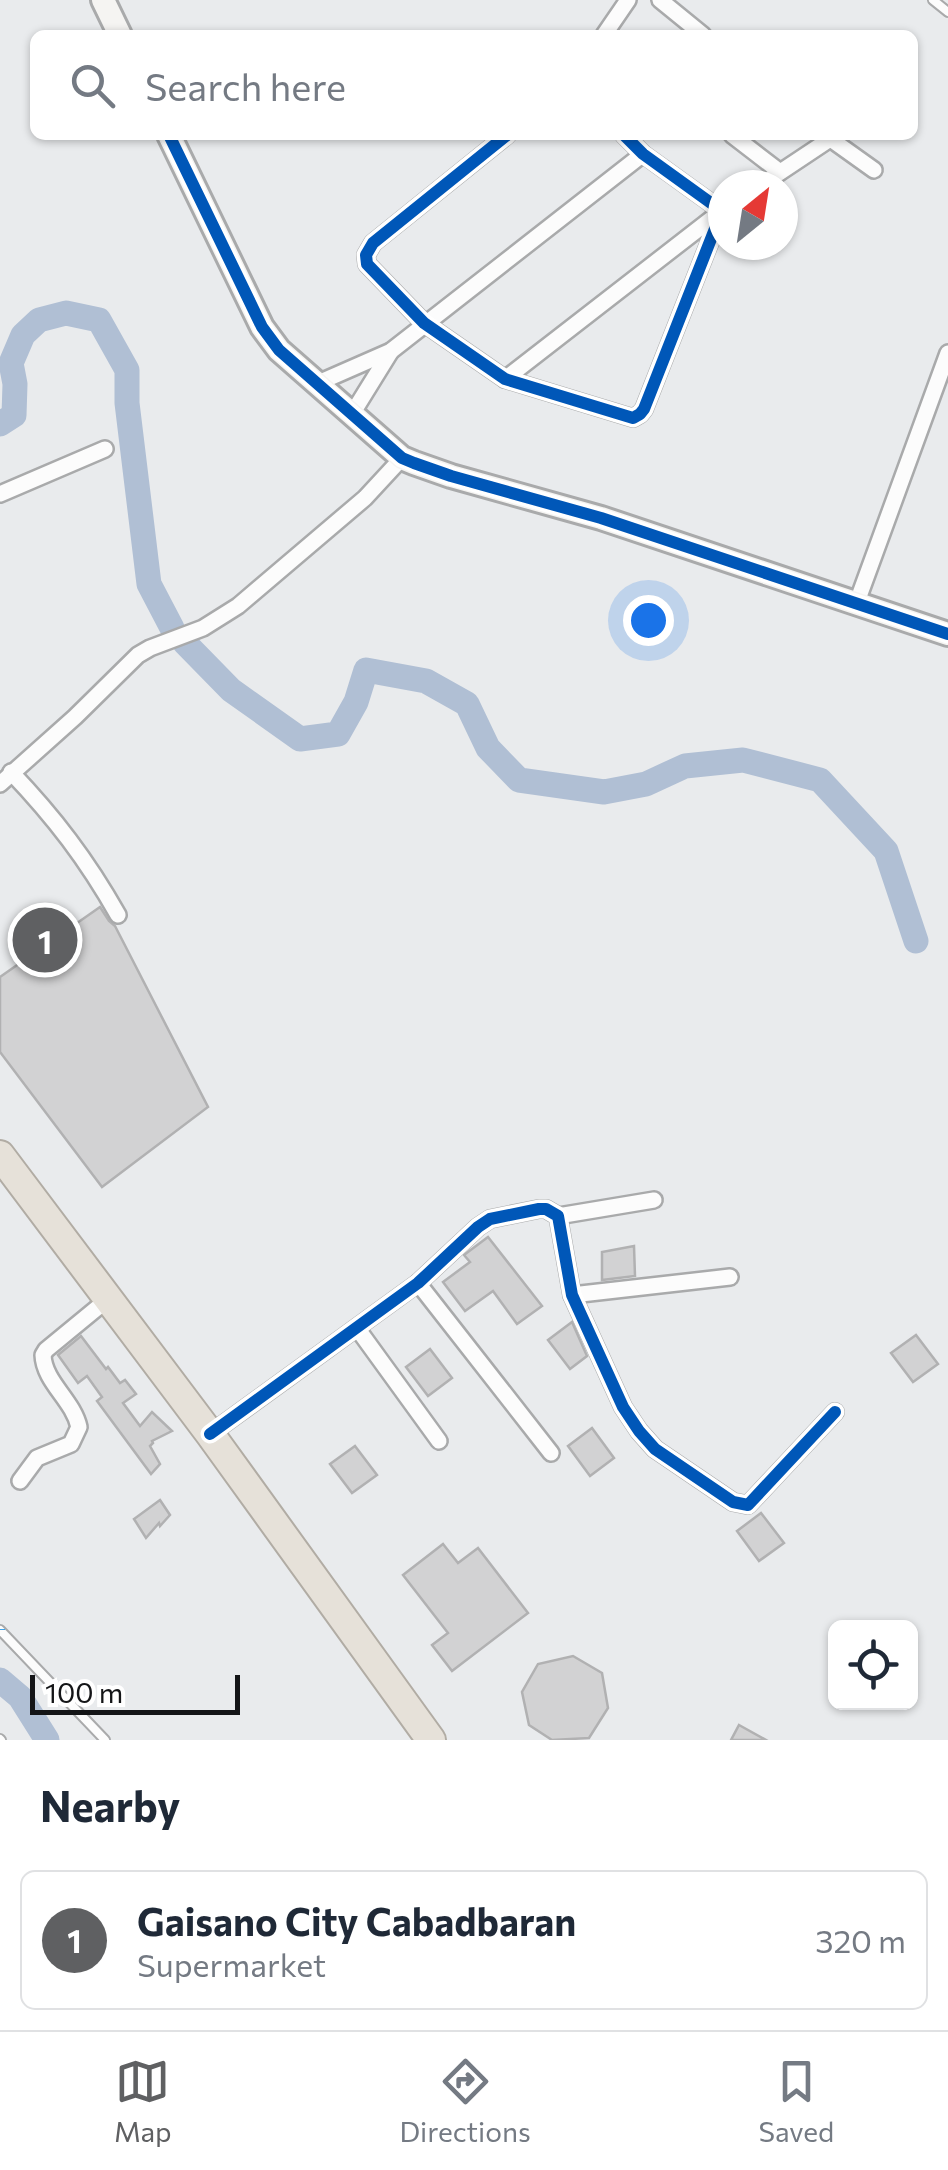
<!DOCTYPE html>
<html lang="en">
<head>
<meta charset="utf-8">
<style>
	body { margin:0; font-family:Commissioner,sans-serif; background:#f6f6f7; color:#1f2937 }
	.controls { position:absolute; right:30px; bottom:30px; display:grid; overflow:hidden; border-radius:15px; box-shadow:0 2px 8px #0004 }
	.controls button { width:90px; height:90px; display:grid; place-items:center; padding:0; border:0; border-bottom:2px solid #e0e1e3; background:#fff; color:#1f2937; font:50px sans-serif }
	.compass { position:absolute; left:708px; top:170px; width:90px; height:90px; border-radius:50%; background:#fff; box-shadow:0 2px 8px #0004; rotate:30deg }
	.scale { position:absolute; left:30px; bottom:25px; width:210px; box-sizing:border-box; padding-left:10px; border:5px solid #141517; border-top:0; font-size:28px; line-height:35px; white-space:nowrap; color:#141517; -webkit-text-stroke:8px #fff; paint-order:stroke }
	.you { position:absolute; left:648px; top:620px; width:35px; height:35px; margin:-25px; border:8px solid #fff; border-radius:50%; background:#1a73e8; box-shadow:0 0 0 15px #1a73e833 }
	.badge { display:grid; place-items:center; width:65px; height:65px; border-radius:50%; background:#5f6062; color:#fff; font-size:32px; font-weight:700 }
	.pin { position:absolute; translate:-50% -50%; border:5px solid #fff; box-shadow:0 2px 10px #0006 }
	.list { margin:0; padding:0; list-style:none }
	h2 { display:flex; justify-content:space-between; align-items:center; height:130px; margin:0; padding:0 40px; font-size:42px }
	h2 small { font-size:32px; font-weight:400; color:#747a83 }
	.list li { display:grid; grid-template-columns:65px 1fr auto; gap:30px; align-items:center; box-sizing:border-box; height:140px; margin:0 20px 20px; padding:0 20px; border:2px solid #e0e1e3; border-radius:15px }
	.list b { display:block; font-size:38px; white-space:nowrap }
	.list p { margin:0; font-size:32px; white-space:nowrap; color:#747a83 }
	.list em { font-size:32px; font-style:normal; color:#747a83 }
	.icon { flex:none; width:55px; height:55px; fill:none; stroke:currentColor; stroke-width:2; stroke-linecap:round; stroke-linejoin:round }
	.map { position:relative; flex:none; width:948px; height:1740px; overflow:hidden }
	.search { position:absolute; background:#fff; box-shadow:0 2px 8px #0004; left:30px; right:30px; top:30px; height:110px; display:flex; align-items:center; gap:25px; box-sizing:border-box; padding:0 35px; border-radius:15px; color:#747a83; font-size:38px }
	.sheet { height:290px; background:#fff }
	nav { display:flex; justify-content:space-around; align-items:center; box-sizing:border-box; height:140px; border-top:2px solid #e0e1e3; background:#fff; font-size:28px; color:#747a83 }
	nav a { display:grid; justify-items:center; gap:5px }
	nav .on { color:#5f6062 }
	.map>svg:first-child { display:block }
</style>
</head>
<body>
<div class="map">
<svg width="948" height="1740" viewBox="0 0 948 1740">
	<rect width="100%" height="100%" fill="#e9ebed"/>
	<g fill="none" stroke-linecap="round" stroke-linejoin="round">
		<!-- river -->
		<g stroke="#b0bfd4" stroke-width="25">
			<polyline points="0,424 14,415 15,384 11,363 23,335 39,320 66,313 99,320 127,370 127,403 149,584 172,628"/>
			<polyline points="185,643 231,690 300,739 338,734 356,702 366,670 426,681 467,704 488,748 519,780 604,792 646,784 685,766 743,760 820,780 886,851 916,941"/>
			<polyline points="0,1680 20,1697 47,1740"/>
		</g>
	</g>
	<!-- building -->
	<g fill="#d2d2d3" stroke="#b1b1b2" stroke-width="2.5">
		<polygon points="100,907 109,921 115,926 208,1107 102,1187 0,1052 0,977"/>
		<polygon points="488,1237 542,1306 517,1324 493,1291 465,1311 443,1282 470,1262 464,1255"/>
		<polygon points="634,1246 635,1276 602,1280 602,1252"/>
		<polygon points="572,1322 587,1356 570,1369 548,1340"/>
		<polygon points="916,1335 938,1364 913,1382 891,1353"/>
		<polygon points="81,1336 106,1369 108,1367 120,1383 125,1380 136,1394 123,1403 140,1426 152,1412 172,1431 152,1441 153,1443 150,1446 160,1464 151,1474 97,1401 102,1397 87,1376 78,1383 58,1355"/>
		<polygon points="430,1349 452,1378 428,1396 406,1367"/>
		<polygon points="592,1428 614,1458 590,1476 568,1446"/>
		<polygon points="355,1446 377,1475 352,1493 330,1464"/>
		<polygon points="160,1500 170,1515 160,1526 159,1523 146,1538 134,1519"/>
		<polygon points="761,1513 784,1543 759,1561 737,1531"/>
		<polygon points="443,1544 458,1563 478,1548 528,1613 452,1671 432,1645 448,1633 403,1575"/>
		<polygon points="573,1656 602,1673 608,1708 589,1738 552,1740 529,1725 522,1692 538,1664"/>
		<polygon points="739,1725 766,1740 731,1740"/>
	</g>
	<g fill="none" stroke-linecap="round" stroke-linejoin="round">
		<!-- lane casing -->
		<g stroke="#a9aaab" stroke-width="12">
			<g id="lane">
				<polyline points="933,0 948,12"/>
				<polyline points="0,1630 105,1740"/>
				<polyline points="0,1739 1,1740"/>
			</g>
		</g>
		<!-- street casing -->
		<g stroke="#a9aaab" stroke-width="20">
			<g id="street">
				<polyline points="660,0 703,35"/>
				<polyline points="604,35 628,0"/>
				<polyline points="507,135 373,243 366,255 367,264 424,323 505,379 633,418 640,414 644,409 722,211 643,154 624,135"/>
				<polyline points="732,135 780,172"/>
				<polyline points="825,135 874,170"/>
				<polyline points="761,185 830,139"/>
				<polyline points="505,379 719,213"/>
				<polyline points="318,383 391,351 643,154"/>
				<polyline points="352,414 391,351"/>
				<polyline points="0,494 105,449"/>
				<polyline points="857,602 948,353"/>
				<path d="M11 772C54 817 87 860 118 915"/>
				<polyline points="0,784 75,717 138,655 150,648 203,628 238,606 365,498 402,458"/>
				<polyline points="558,1216 654,1200"/>
				<polyline points="418,1283 551,1453"/>
				<polyline points="572,1295 730,1277"/>
				<polyline points="357,1328 439,1441"/>
				<polyline points="210,1434 418,1283 478,1227 490,1219 539,1209 546,1209 558,1216 572,1295 623,1407 639,1431 655,1449 733,1502 748,1505 835,1412"/>
				<path d="M20 1481 37 1458 71 1444 79 1427C73 1400 44 1382 43 1355L46 1350 108 1299"/>
			</g>
		</g>
		<!-- secondary casing -->
		<g stroke="#a9aaab" stroke-width="28">
			<g id="secondary">
				<polyline points="103,0 120,35"/>
				<polyline points="169,135 262,327 279,350 402,458 414,463 451,476 601,518 948,634"/>
			</g>
		</g>
		<!-- highway casing -->
		<g stroke="#b1aca4" stroke-width="32">
			<polyline id="highway" points="0,1155 210,1434 431,1740"/>
		</g>
		<!-- lane -->
		<use href="#lane" stroke="#fcfcfc" stroke-width="8"/>
		<!-- street -->
		<use href="#street" stroke="#fcfcfc" stroke-width="15"/>
		<!-- secondary -->
		<use href="#secondary" stroke="#f5f4f2" stroke-width="22"/>
		<!-- highway -->
		<use href="#highway" stroke="#e6e1d9" stroke-width="28"/>
		<!-- quiet -->
		<polyline stroke="#3da2ea" stroke-width="10" stroke-dasharray="20 10" stroke-linecap="butt" points="0,1629 0,1630"/>
		<!-- cycleway casing -->
		<g stroke="#fff" stroke-width="19">
			<g id="cycleway">
				<polyline points="169,135 262,327 279,350 402,458 414,463 451,476 601,518 948,634"/>
				<polyline points="507,135 373,243 366,255 367,264 424,323 505,379 633,418 640,414 644,409 722,211 643,154 624,135"/>
				<polyline points="210,1434 418,1283 478,1227 490,1219 539,1209 546,1209 558,1216 572,1295 623,1407 639,1431 655,1449 733,1502 748,1505 835,1412"/>
			</g>
		</g>
		<!-- cycleway -->
		<use href="#cycleway" stroke="#0057b8" stroke-width="12"/>
	</g>
</svg>
<div class="controls">
<button><svg class="icon" aria-label="locate" viewBox="0 0 24 24"><circle cx="12" cy="12" r="6"/><path d="M12 2v4M12 18v4M2 12h4M18 12h4"/></svg></button>
</div>
<svg class="compass" viewBox="-18 -18 36 36"><path d="M0-13l5 13h-10z" fill="#e53935"/><path d="M0 13l5-13h-10z" fill="#747a83"/></svg>
<div class="scale">100 m</div>
<div class="you"></div>
<div class="pin badge" style="left:45px;top:940px">1</div>
<div class="search"><svg class="icon" aria-label="search" viewBox="0 0 24 24"><circle cx="10" cy="10" r="6"/><path d="M15 15l6 6"/></svg>Search here</div>
</div>
<section class="sheet">
<h2>Nearby<small></small></h2>
<ul class="list">
<li><span class="badge">1</span><div><b>Gaisano City Cabadbaran</b><p>Supermarket</p></div><em>320 m</em></li>
</ul>
</section>
<nav>
<a class="on"><svg class="icon" aria-label="map" viewBox="0 0 24 24"><path d="M3 6l6-2 6 2 6-2v14l-6 2-6-2-6 2zM9 4v14M15 6v14"/></svg>Map</a>
<a><svg class="icon" aria-label="directions" viewBox="0 0 24 24"><path d="M12 3l9 9-9 9-9-9zM9 14v-3h6M13 9l2 2-2 2"/></svg>Directions</a>
<a><svg class="icon" aria-label="saved" viewBox="0 0 24 24"><path d="M7 4h10v16l-5-4-5 4z"/></svg>Saved</a>
</nav>
</body>
</html>
